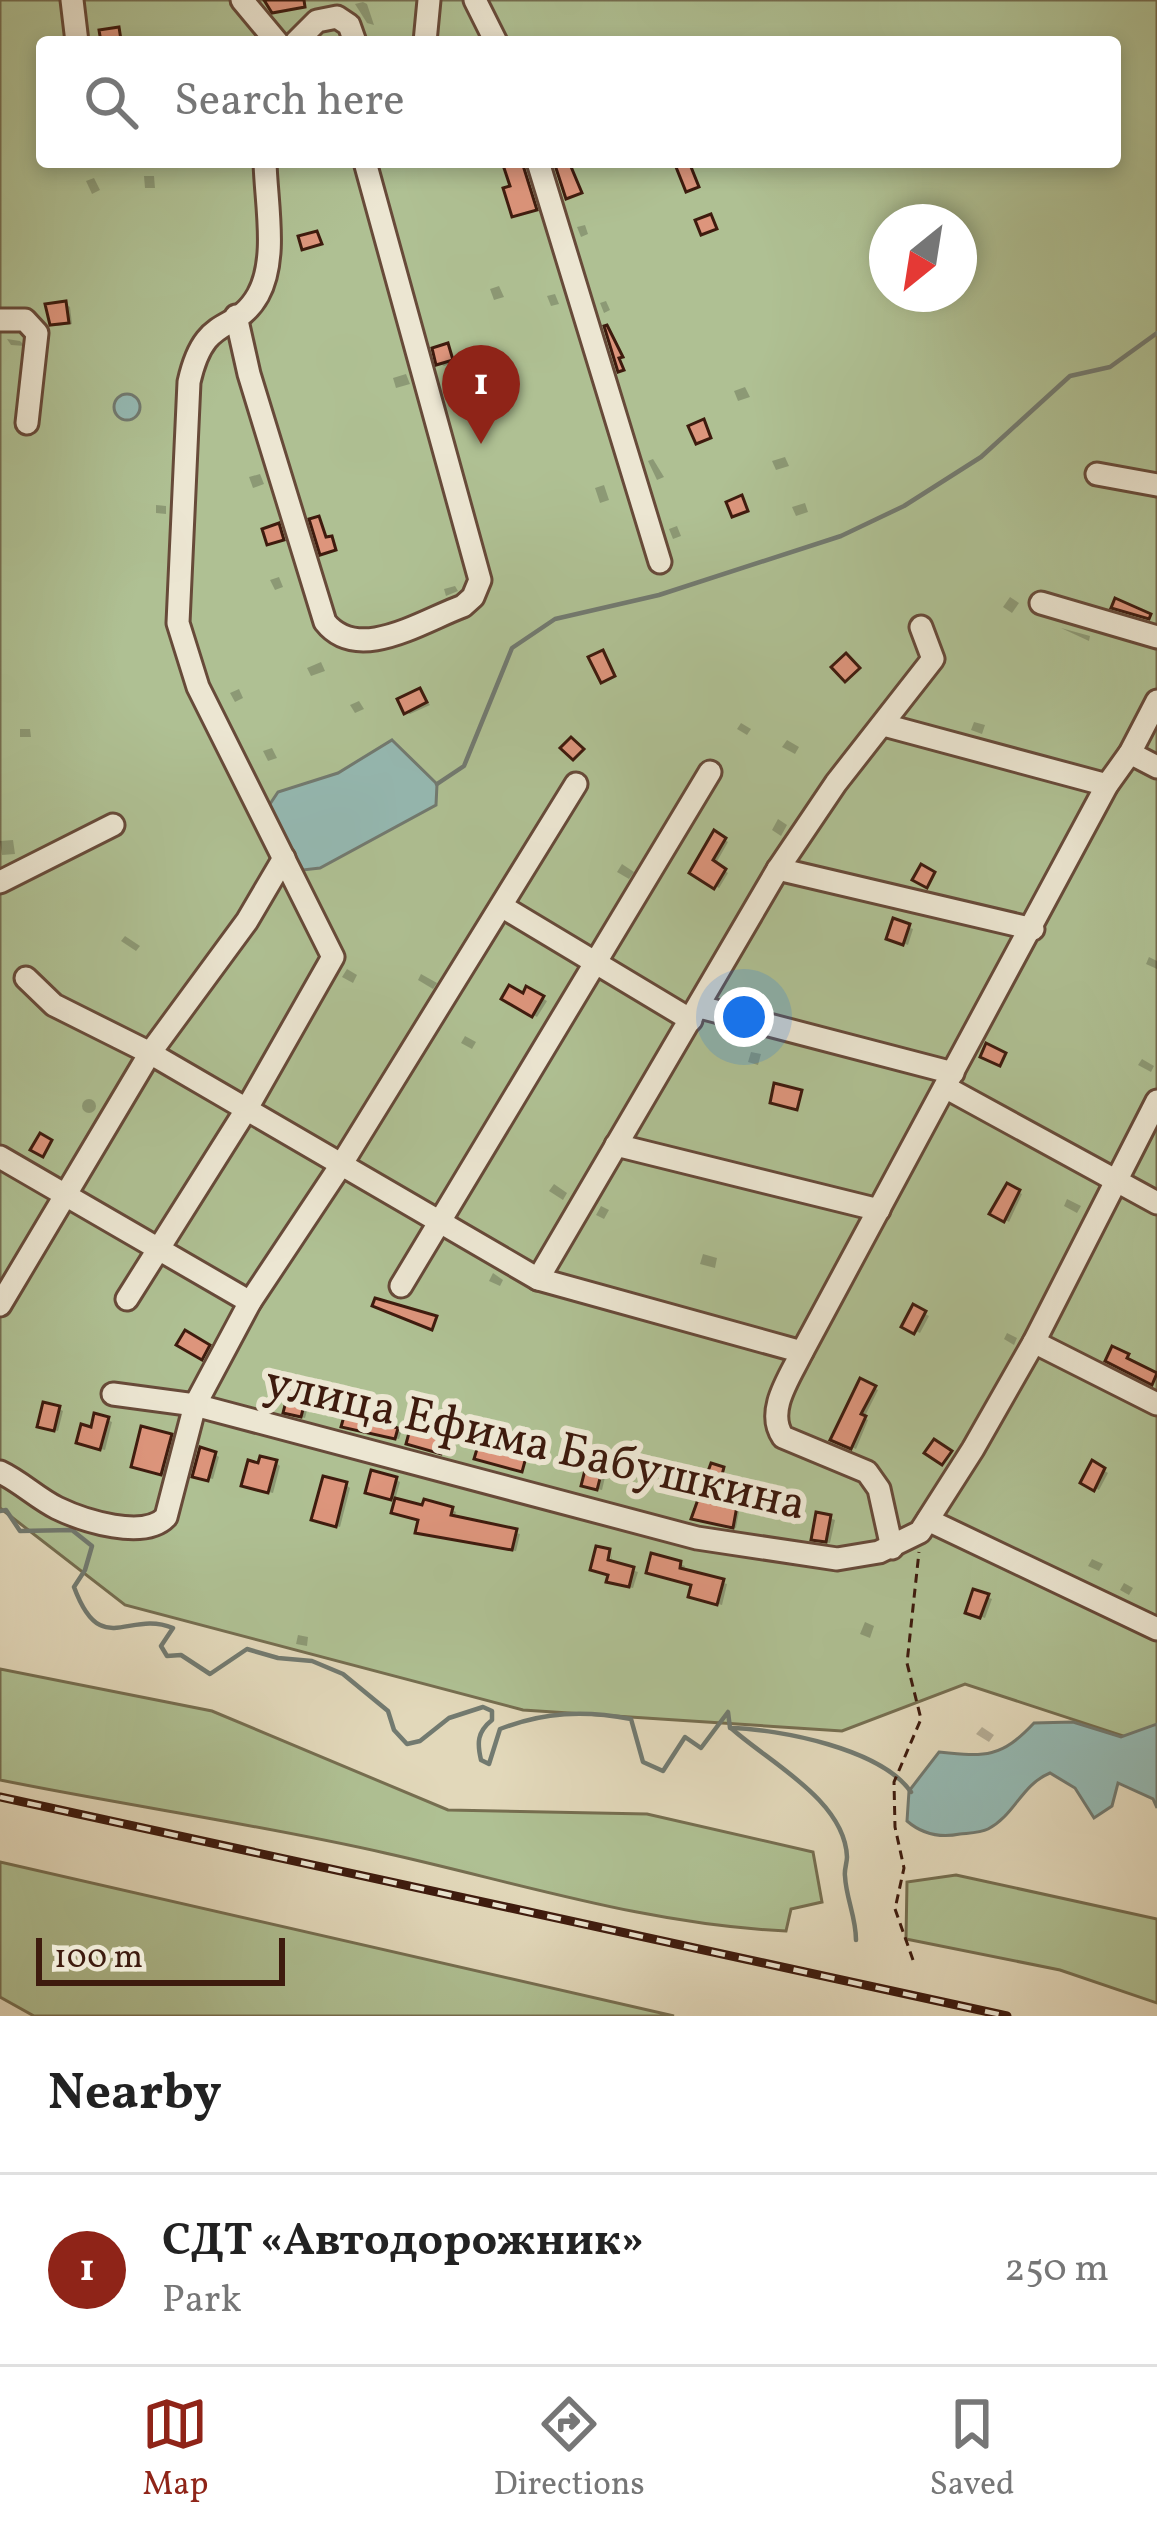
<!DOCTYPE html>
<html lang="en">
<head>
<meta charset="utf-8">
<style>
	body { margin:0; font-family:Vollkorn,serif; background:#f2f2f2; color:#222 }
	.compass { position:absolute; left:869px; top:204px; width:108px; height:108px; border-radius:50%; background:#fff; box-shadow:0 6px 18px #0003; rotate:210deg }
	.scale { position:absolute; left:36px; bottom:30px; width:249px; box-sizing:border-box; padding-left:12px; border:6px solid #3e1b0e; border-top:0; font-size:33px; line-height:42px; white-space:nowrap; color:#3e1b0e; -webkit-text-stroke:9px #ece6d2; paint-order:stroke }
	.you { position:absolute; left:744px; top:1017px; width:42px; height:42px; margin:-30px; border:9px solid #fff; border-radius:50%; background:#1a73e8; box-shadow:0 0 0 18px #1a73e833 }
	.badge { display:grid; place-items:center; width:78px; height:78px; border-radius:50%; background:#8f2418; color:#fff; font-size:39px; font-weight:700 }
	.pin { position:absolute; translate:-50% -99px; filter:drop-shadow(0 3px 6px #0008) }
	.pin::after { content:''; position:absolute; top:63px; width:42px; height:36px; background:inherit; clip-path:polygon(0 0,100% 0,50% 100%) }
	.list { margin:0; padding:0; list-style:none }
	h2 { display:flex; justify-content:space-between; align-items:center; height:156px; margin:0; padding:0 48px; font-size:51px }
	h2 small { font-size:39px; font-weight:400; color:#767676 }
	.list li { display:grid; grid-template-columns:78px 1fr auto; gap:36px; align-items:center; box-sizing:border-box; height:192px; padding:0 48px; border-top:3px solid #e0e0e0 }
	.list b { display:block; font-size:45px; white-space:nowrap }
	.list p { margin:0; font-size:39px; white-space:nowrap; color:#767676 }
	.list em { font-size:39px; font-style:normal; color:#767676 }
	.icon { flex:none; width:66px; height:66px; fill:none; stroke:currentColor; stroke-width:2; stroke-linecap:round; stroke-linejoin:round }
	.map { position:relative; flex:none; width:1157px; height:2016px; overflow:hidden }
	.search { position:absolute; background:#fff; box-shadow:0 6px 18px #0003; left:36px; right:36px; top:36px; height:132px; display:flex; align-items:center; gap:30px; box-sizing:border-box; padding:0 42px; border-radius:12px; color:#767676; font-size:45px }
	.sheet { height:348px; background:#fff }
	nav { display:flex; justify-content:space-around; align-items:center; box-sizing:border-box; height:168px; border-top:3px solid #e0e0e0; background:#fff; font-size:33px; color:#767676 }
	nav a { display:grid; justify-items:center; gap:6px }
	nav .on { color:#8f2418 }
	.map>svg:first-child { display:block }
</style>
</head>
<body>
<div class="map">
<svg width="1157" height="2016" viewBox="0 0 1157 2016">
	<rect width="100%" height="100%" fill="#e2d8ba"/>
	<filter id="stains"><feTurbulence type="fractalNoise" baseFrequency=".00167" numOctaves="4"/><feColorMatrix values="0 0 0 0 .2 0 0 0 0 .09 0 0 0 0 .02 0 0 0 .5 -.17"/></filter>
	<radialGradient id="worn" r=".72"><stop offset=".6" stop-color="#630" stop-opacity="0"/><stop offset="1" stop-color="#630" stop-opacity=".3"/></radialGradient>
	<!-- green -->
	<g fill="#afc093" stroke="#766e50" stroke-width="3" fill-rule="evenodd">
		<path d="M0 0H1157V1747L965 1684 842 1731 523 1710 125 1605 0 1508ZM42 42H1115V162H42ZM887 222H959V294H887Z"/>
		<path d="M0 1669 212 1711 448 1810 647 1814 813 1852 822 1902 791 1909 786 1931C649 1925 519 1883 385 1853 258 1824 128 1806 0 1780Z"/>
		<polygon points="0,1862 674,2016 34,2016 0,1997"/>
		<polygon points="956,1875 1157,1919 1157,2003 1060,1970 906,1939 907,1882"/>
	</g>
	<!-- water -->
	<g fill="#95b9b2" stroke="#727a70" stroke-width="3">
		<circle cx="127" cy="407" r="13"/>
		<polygon points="392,740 437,784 436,805 320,868 303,870 268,807 278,792 338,773"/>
		<path d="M1073 1722 1121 1737 1157 1724V1808L1153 1799 1118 1783 1112 1806 1094 1818 1075 1788 1050 1773C1021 1785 1015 1815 988 1829 980 1833 968 1833 960 1834 940 1838 922 1834 907 1821L909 1791 939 1752C986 1757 1001 1758 1034 1723Z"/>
	</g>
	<!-- shadow -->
	<g fill="#0003">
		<polygon points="363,2 367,4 374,25 367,23 355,4"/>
		<polygon points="144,176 154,176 155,188 145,188"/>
		<polygon points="94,178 100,190 92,194 86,181"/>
		<polygon points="585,225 588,234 581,237 577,227"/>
		<polygon points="499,286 504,297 494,300 490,289"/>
		<polygon points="555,294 559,304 551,306 547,296"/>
		<polygon points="606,301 610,310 604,313 600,303"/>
		<polygon points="65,304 70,307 72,324 57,326 52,323"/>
		<polygon points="7,339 20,341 25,346 11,345"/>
		<polygon points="448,347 456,362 444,366 439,363"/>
		<polygon points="406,374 410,384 396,388 393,378"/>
		<polygon points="745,387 750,397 738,401 734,391"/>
		<polygon points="785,457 789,466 776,470 772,461"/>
		<polygon points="653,459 664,477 657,480 648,461"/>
		<polygon points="260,474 264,484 253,488 249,477"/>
		<polygon points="604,485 609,500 600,503 595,488"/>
		<polygon points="805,503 808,512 796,516 792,507"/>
		<polygon points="156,505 166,506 166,514 156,513"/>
		<polygon points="677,526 681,536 673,539 669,529"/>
		<polygon points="279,577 283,587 275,590 270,580"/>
		<polygon points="455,586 458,591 446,596 444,589"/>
		<polygon points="1010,597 1019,603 1012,613 1003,607"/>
		<polygon points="1061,628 1090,636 1089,641"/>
		<polygon points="321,662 325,671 311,676 307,668"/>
		<polygon points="239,689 243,698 235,702 230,693"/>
		<polygon points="420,691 430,705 410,714 406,712"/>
		<polygon points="359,701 364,709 355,713 350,705"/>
		<polygon points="974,722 985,725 982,734 971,730"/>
		<polygon points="741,723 751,729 747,735 737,729"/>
		<polygon points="20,729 30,729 31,737 20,737"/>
		<polygon points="787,740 799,747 795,754 782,747"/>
		<polygon points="272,748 277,758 268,761 263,751"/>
		<polygon points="778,819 787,825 781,836 772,830"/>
		<polygon points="715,834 728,842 715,865 728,873 719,888 693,872"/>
		<polygon points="13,840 15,854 2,855 0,841"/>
		<polygon points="622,864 634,872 629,879 617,872"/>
		<polygon points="908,927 913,929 908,945 894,940"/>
		<polygon points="125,936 140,946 136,951 121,941"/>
		<polygon points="1149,957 1157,961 1157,969 1146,964"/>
		<polygon points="347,969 357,975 353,983 342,977"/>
		<polygon points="421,974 437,983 433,989 418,980"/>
		<polygon points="528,990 547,1001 537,1017 505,998 524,997"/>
		<polygon points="465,1036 476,1042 472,1049 461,1043"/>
		<polygon points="751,1052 761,1054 758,1065 748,1062"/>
		<polygon points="1142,1059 1154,1066 1151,1072 1138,1065"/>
		<circle cx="89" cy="1106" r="7"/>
		<polygon points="554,1184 567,1193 563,1200 549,1191"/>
		<polygon points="1008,1187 1022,1194 1009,1222 993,1213"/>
		<polygon points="1067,1199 1081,1206 1077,1213 1064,1206"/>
		<polygon points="601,1206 609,1210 604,1219 596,1215"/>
		<polygon points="703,1254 717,1258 715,1268 700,1264"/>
		<polygon points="493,1273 503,1280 500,1286 489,1281"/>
		<polygon points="914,1308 929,1316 920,1333 905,1326"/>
		<polygon points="1007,1333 1017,1338 1014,1345 1004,1339"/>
		<polygon points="862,1382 878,1390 864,1418 868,1420 856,1449 833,1439"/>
		<polygon points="308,1385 313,1388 305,1418 291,1414"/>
		<polygon points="368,1406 372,1408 368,1423 397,1430 401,1433 399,1439 348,1428"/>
		<polygon points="59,1409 63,1411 58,1431 45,1428"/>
		<polygon points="107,1420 112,1422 105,1450 84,1445 93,1430"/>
		<polygon points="171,1437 179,1441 169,1477 142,1470"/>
		<polygon points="214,1454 219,1457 213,1479 196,1475"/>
		<polygon points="606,1454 610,1456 602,1490 589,1487"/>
		<polygon points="276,1463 280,1466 273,1493 249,1487 261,1467"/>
		<polygon points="1093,1464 1108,1473 1099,1490 1084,1482"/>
		<polygon points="723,1470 723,1483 743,1489 736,1528 697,1519"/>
		<polygon points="396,1480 400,1482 395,1500 373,1494"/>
		<polygon points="346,1485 350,1488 340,1527 319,1521"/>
		<polygon points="452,1510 456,1512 454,1519 520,1534 516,1551 423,1534 422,1520"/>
		<polygon points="830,1518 835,1520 830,1543 818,1541"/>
		<polygon points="612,1554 611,1564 638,1572 633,1588 614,1583 607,1573"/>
		<polygon points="1092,1559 1103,1564 1099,1571 1088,1566"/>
		<polygon points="680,1564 685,1566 683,1572 727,1584 722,1605 696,1598 694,1585 654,1574"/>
		<polygon points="1124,1583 1133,1588 1129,1595 1120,1590"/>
		<polygon points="987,1597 992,1599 985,1618 973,1614"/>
		<polygon points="865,1622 874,1626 870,1638 860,1634"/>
		<polygon points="298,1635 308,1637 307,1646 296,1644"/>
		<polygon points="982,1727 994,1735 989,1742 976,1734"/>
	</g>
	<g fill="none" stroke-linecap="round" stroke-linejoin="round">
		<!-- stream -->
		<g stroke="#727a70" stroke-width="4.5">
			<polyline points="437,784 464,766 512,648 555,619 659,595 841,536 904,506 981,457 1070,376 1110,367 1157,333"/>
			<path d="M0 1511 6 1510 20 1531 72 1530 92 1546 85 1570 74 1587C101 1660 128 1609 173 1628L161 1646 167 1656 181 1655 210 1674 247 1649 278 1658 312 1661 343 1674 388 1711 394 1730 407 1744 420 1741 449 1718 483 1707 492 1711V1720C477 1732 477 1743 481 1760L489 1764 500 1729C544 1712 584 1710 631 1719L643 1762 663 1771 685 1737 701 1748 728 1712 730 1728C780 1729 881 1749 911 1792"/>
			<path d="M731 1728C767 1761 845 1800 847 1857 847 1863 844 1870 845 1876 846 1898 856 1917 856 1940"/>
		</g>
	</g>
	<!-- building -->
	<g fill="#dd957c" stroke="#3e1b0e" stroke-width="3">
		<polygon points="264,0 304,0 305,7 272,13"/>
		<polygon points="119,27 121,40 101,42 99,30"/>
		<polygon points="502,162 522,162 537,210 512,217 503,188 510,186"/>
		<polygon points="554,162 569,162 582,193 566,199"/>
		<polygon points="674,162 689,162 699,187 686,192"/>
		<polygon points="711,214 717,229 701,235 695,220"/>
		<polygon points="317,231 322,244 302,250 298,236"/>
		<polygon points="66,301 69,323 50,325 45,304"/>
		<polygon points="607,325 623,357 619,358 624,370 618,372 604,326"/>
		<polygon points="448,343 453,360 436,365 432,348"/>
		<polygon points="704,419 711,438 696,444 688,426"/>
		<polygon points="742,495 748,511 732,517 726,502"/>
		<polygon points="319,516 326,537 332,536 336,550 320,555 309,519"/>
		<polygon points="279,523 284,540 267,545 262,529"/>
		<polygon points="1115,598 1151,614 1149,619 1111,608"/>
		<polygon points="603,650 615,676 601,683 588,657"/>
		<polygon points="846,653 860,668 845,682 831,667"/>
		<polygon points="420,688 427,702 404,714 397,699"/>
		<polygon points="571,737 584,749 573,760 560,748"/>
		<polygon points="714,830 726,838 713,860 726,869 714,889 689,873"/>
		<polygon points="921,864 935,872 927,888 912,880"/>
		<polygon points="893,918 910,924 903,945 886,939"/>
		<polygon points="509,985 523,993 526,986 544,996 532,1017 501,999"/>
		<polygon points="986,1043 1006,1053 1000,1066 980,1057"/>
		<polygon points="774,1083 802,1090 797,1110 770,1103"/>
		<polygon points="40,1133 52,1140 43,1157 30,1150"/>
		<polygon points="1007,1183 1020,1190 1004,1222 989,1214"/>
		<polygon points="375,1298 437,1316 432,1330 372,1306"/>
		<polygon points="913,1304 926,1311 914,1334 901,1327"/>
		<polygon points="185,1330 210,1345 202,1360 176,1345"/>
		<polygon points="1112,1346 1129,1354 1127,1358 1157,1373 1152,1385 1105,1361"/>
		<polygon points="292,1378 310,1383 301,1417 283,1413"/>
		<polygon points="860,1378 876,1386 861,1414 866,1416 851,1449 830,1440"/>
		<polygon points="349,1398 370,1403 366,1419 398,1428 395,1439 341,1427"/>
		<polygon points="43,1402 60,1406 54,1431 37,1427"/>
		<polygon points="94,1413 109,1417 100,1450 76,1443 81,1424 91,1427"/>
		<polygon points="411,1425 446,1434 441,1454 406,1444"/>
		<polygon points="141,1426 172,1434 161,1475 131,1467"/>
		<polygon points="934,1439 952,1451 942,1465 924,1453"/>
		<polygon points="479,1442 509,1451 511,1445 528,1450 522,1472 474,1459"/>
		<polygon points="591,1446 607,1451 597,1490 581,1486"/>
		<polygon points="200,1447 216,1452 208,1481 192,1477"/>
		<polygon points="260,1456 277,1460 268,1493 241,1486 248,1460 258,1463"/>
		<polygon points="1092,1460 1105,1468 1094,1491 1080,1483"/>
		<polygon points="711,1463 724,1467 721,1479 741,1484 733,1528 691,1519"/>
		<polygon points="371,1470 397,1477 391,1500 365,1493"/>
		<polygon points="323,1476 347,1482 336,1527 311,1520"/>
		<polygon points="395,1498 422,1505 424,1499 453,1507 451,1515 517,1529 512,1550 415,1533 418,1520 391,1513"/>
		<polygon points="816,1512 831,1515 826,1542 811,1540"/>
		<polygon points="596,1546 610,1549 608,1560 634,1567 629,1587 606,1582 608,1575 590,1570"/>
		<polygon points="651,1553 681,1561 680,1568 724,1579 717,1605 688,1597 691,1585 646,1573"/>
		<polygon points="973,1589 989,1594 980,1618 965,1613"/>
	</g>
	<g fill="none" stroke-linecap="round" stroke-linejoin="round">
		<!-- minor casing -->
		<g stroke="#674a39" stroke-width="27">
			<g id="minor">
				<polyline points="72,0 77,42"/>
				<polyline points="242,0 277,42"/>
				<polyline points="475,0 496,42"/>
				<polyline points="296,42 317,21 337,17 349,25 355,42"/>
				<polyline points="425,42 429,0"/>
				<polyline points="538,162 660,562"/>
				<path d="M236 316 249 374 325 622C358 664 422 621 463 606L473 597 480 580 365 162"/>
				<polyline points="0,320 25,320 37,333 27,423"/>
				<polyline points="1097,474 1157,485"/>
				<polyline points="1041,603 1157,637"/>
				<polyline points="884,725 1107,785"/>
				<polyline points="1130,753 1157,767"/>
				<polyline points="778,869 1033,929"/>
				<polyline points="0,882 113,825"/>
				<polyline points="503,907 691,1020"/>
				<polyline points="26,978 54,1005 150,1053 247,921 284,858"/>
				<polyline points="700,1007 953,1073"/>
				<polyline points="945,1087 1157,1203"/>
				<polyline points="616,1145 879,1210"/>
				<polyline points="0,1157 250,1302"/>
				<polyline points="538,1279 778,869 836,783 933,659 921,627"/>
				<polyline points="401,1286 710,772"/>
				<path d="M127 1299 246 1110 333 957 198 687 178 623 189 382C205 311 235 336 258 295 278 259 266 203 265 162"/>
				<polyline points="0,1305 150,1053 538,1279 802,1352"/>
				<polyline points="1034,1342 1157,1404"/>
				<polyline points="113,1394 195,1405 697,1538 837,1559 879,1552 920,1532 973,1449 1034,1342 1157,1101"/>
				<path d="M0 1472C21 1482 37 1498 57 1508 84 1521 144 1540 166 1517L195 1405 250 1302 341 1165 576 784"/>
				<polyline points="928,1520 1157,1629"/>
				<path d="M892 1548 879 1489 867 1472 783 1437C765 1411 790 1377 802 1352L1107 785 1130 753 1157 701"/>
			</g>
		</g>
		<!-- path -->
		<polyline stroke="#3e1b0e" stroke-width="3" stroke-dasharray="9 6" stroke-linecap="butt" points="913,1960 895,1909 904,1868 895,1827 894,1782 921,1719 907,1663 919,1552"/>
		<!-- minor -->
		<use href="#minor" stroke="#ece6d2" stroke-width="21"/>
		<!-- rail casing -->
		<g stroke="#3e1b0e" stroke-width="9">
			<polyline id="rail" points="0,1797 1007,2016"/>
		</g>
		<!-- rail -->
		<use href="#rail" stroke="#ece6d2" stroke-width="4.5" stroke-dasharray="14" stroke-linecap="butt"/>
	</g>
	<g text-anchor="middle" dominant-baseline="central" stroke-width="12" stroke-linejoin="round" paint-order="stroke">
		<!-- street labels -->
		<g font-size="48" fill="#3e1b0e" stroke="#ece6d2">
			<text transform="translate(535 1445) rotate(13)">улица Ефима Бабушкина</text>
		</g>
	</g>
	<rect width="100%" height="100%" filter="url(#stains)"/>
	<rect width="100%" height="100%" fill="url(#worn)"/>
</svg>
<svg class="compass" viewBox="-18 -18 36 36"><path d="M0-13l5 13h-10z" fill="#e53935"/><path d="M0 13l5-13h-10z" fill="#767676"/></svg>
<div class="scale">100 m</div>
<div class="you"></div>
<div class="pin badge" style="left:481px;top:444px">1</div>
<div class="search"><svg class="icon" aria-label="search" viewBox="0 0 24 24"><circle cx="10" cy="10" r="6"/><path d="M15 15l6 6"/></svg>Search here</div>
</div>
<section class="sheet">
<h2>Nearby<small></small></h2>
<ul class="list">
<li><span class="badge">1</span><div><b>СДТ «Автодорожник»</b><p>Park</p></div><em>250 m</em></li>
</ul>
</section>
<nav>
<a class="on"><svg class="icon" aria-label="map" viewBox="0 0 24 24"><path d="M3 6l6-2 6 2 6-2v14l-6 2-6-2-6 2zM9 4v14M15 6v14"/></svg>Map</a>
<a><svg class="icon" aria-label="directions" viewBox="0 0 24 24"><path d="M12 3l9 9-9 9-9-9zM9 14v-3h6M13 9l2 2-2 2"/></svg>Directions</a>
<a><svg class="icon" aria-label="saved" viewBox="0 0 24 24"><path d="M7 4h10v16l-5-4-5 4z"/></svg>Saved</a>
</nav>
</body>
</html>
